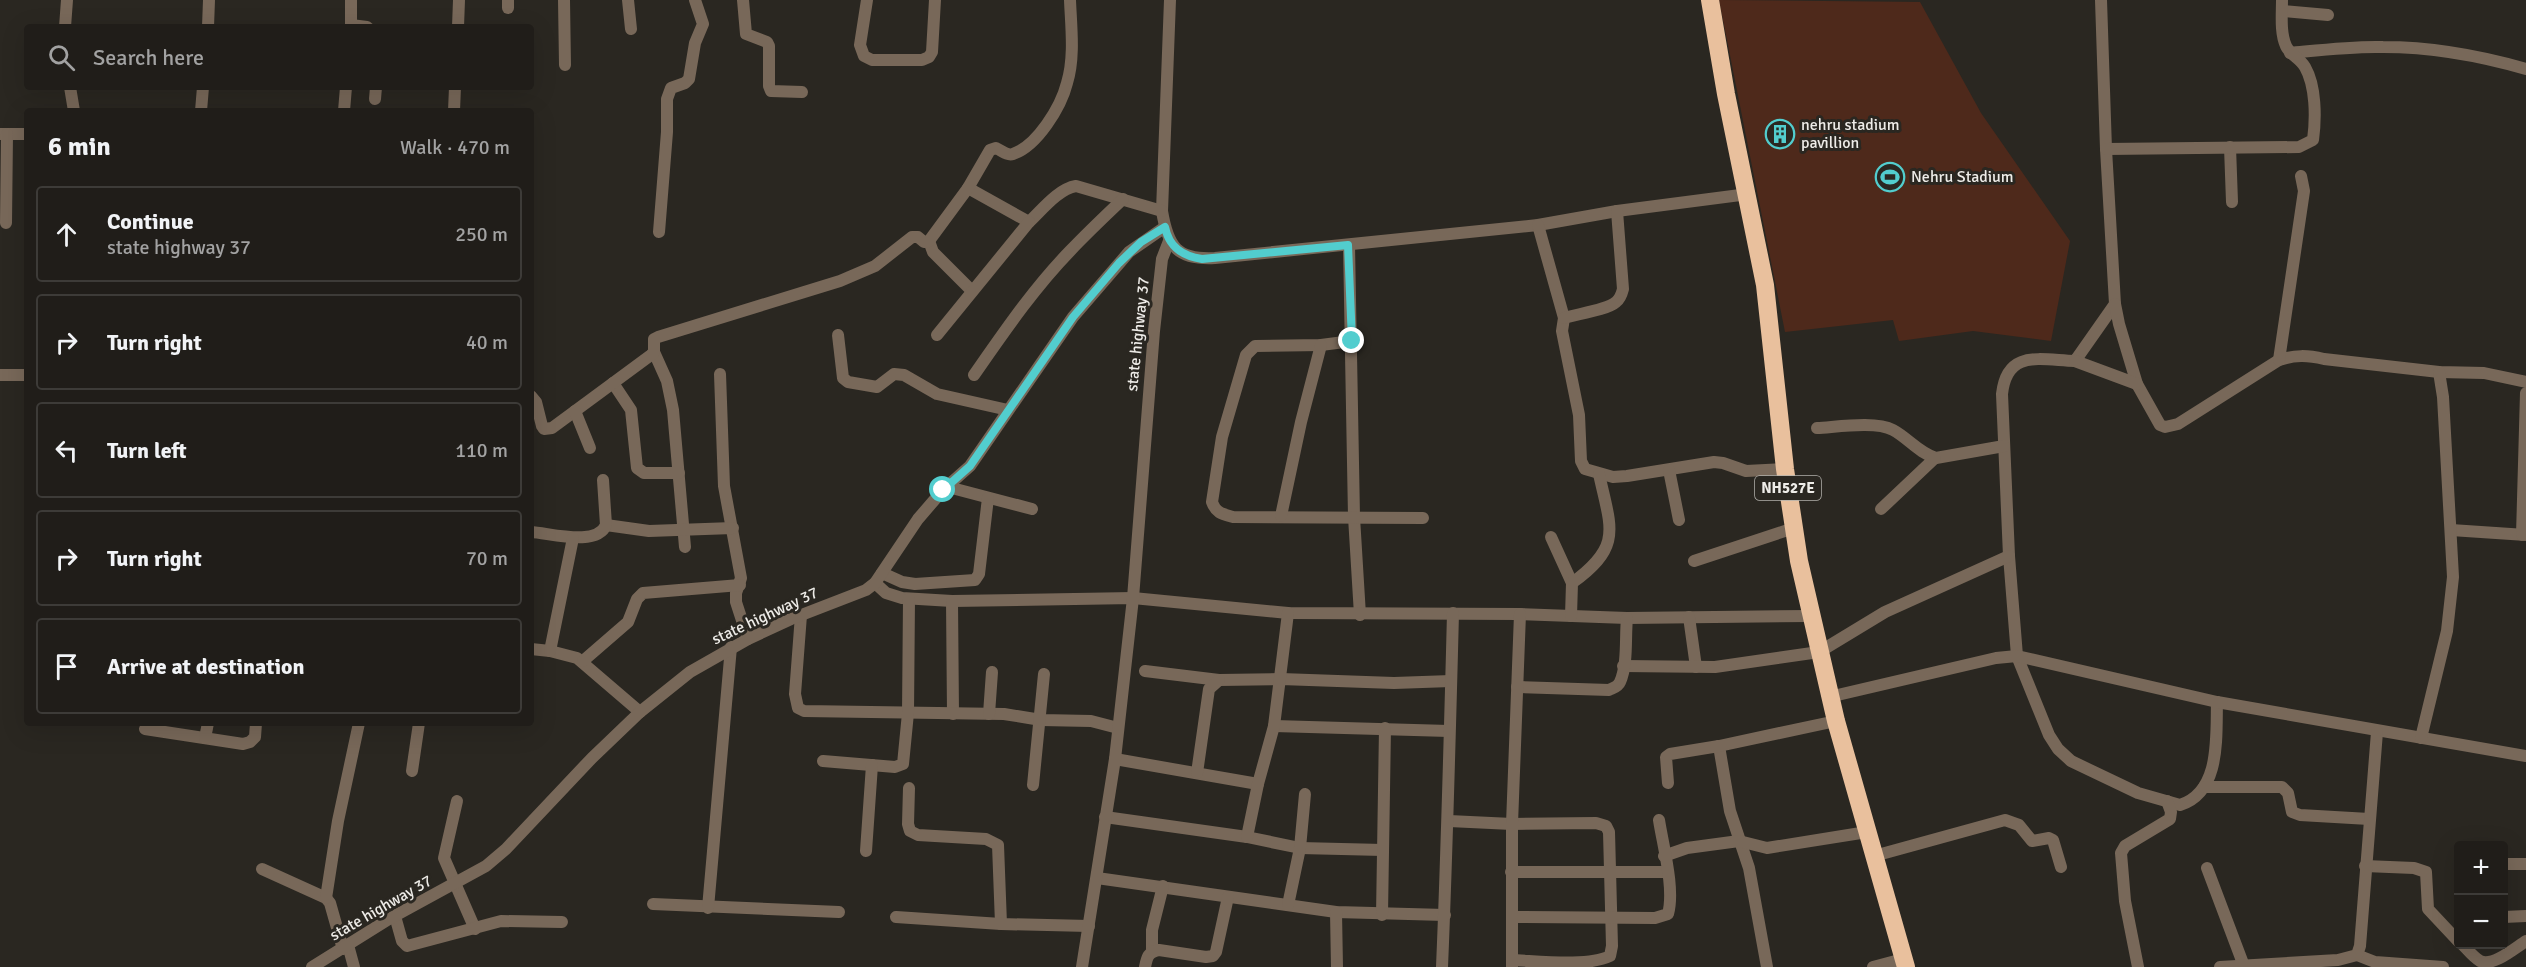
<!DOCTYPE html>
<html lang="en">
<head>
<meta charset="utf-8">
<style>
	body { margin:0; font-family:Signika,sans-serif; background:#282622; color:#f1f3f6 }
	.controls { position:absolute; right:18px; bottom:18px; display:grid; overflow:hidden; border-radius:6px; box-shadow:0 6px 24px #0002 }
	.controls button { width:54px; height:54px; display:grid; place-items:center; padding:0; border:0; border-bottom:2px solid #3d3b38; background:#201d19; color:#f1f3f6; font:30px sans-serif }
	.stop { position:absolute; width:18px; height:18px; margin:-14px; border:4px solid #52cdce; border-radius:50%; background:#fff }
	.stop.end { background:#52cdce; border-color:#fff; box-shadow:0 2px 6px #0008 }
	.list { margin:0; padding:0; list-style:none }
	h2 { display:flex; justify-content:space-between; align-items:center; height:78px; margin:0; padding:0 24px; font-size:26px }
	h2 small { font-size:20px; font-weight:400; color:#a2a2a2 }
	.list li { display:grid; grid-template-columns:39px 1fr auto; gap:18px; align-items:center; box-sizing:border-box; height:96px; margin:0 12px 12px; padding:0 12px; border:2px solid #3d3b38; border-radius:6px }
	.list b { display:block; font-size:22px; white-space:nowrap }
	.list p { margin:0; font-size:20px; white-space:nowrap; color:#a2a2a2 }
	.list em { font-size:20px; font-style:normal; color:#a2a2a2 }
	.icon { flex:none; width:33px; height:33px; fill:none; stroke:currentColor; stroke-width:2; stroke-linecap:round; stroke-linejoin:round }
	.map { position:relative; flex:none; width:2526px; height:967px; overflow:hidden }
	.search { position:absolute; background:#201d19; box-shadow:0 6px 24px #0002; left:24px; top:24px; width:510px; height:66px; display:flex; align-items:center; gap:15px; box-sizing:border-box; padding:0 21px; border-radius:6px; color:#a2a2a2; font-size:22px }
	.panel { position:absolute; background:#201d19; box-shadow:0 6px 24px #0002; left:24px; top:108px; width:510px; height:618px; border-radius:6px }
	.map>svg:first-child { display:block }
</style>
</head>
<body>
<div class="map">
<svg width="2526" height="967" viewBox="0 0 2526 967">
	<rect width="100%" height="100%" fill="#2a2721"/>
	<!-- grass -->
	<polygon fill="#4e291b" points="1719,0 1920,2 1981,113 2070,241 2051,341 1973,331 1899,341 1893,320 1785,332"/>
	<g fill="none" stroke-linecap="round" stroke-linejoin="round">
		<!-- minor -->
		<g stroke="#786859" stroke-width="12">
			<polyline points="564,0 565,65"/>
			<polyline points="628,0 631,29"/>
			<polyline points="743,0 746,34 767,42 769,46 769,86 771,91 802,92"/>
			<polyline points="867,0 860,45 864,56 872,60 922,60 929,57 932,52 935,0"/>
			<path d="M1170 0 1162 211C1168 247 1177 260 1215 258L1538 225 1617 211 1748 194"/>
			<path d="M2101 0 2106 149 2115 304 2075 361C2040 360 2007 349 2002 394L2009 556 2017 656 2049 735 2058 749 2071 761 2138 793 2180 805C2221 792 2216 737 2217 702"/>
			<polyline points="508,8 508,0"/>
			<polyline points="2282,11 2328,15"/>
			<polyline points="351,25 367,27"/>
			<polyline points="65,27 67,0"/>
			<polyline points="208,27 209,0"/>
			<polyline points="351,27 351,0"/>
			<polyline points="458,27 459,0"/>
			<path d="M2290 53C2321 50 2353 46 2383 47 2430 47 2481 56 2526 69"/>
			<polyline points="70,87 74,111"/>
			<polyline points="375,99 376,87"/>
			<polyline points="201,111 203,87"/>
			<polyline points="344,111 346,87"/>
			<polyline points="454,111 455,87"/>
			<polyline points="0,134 27,134"/>
			<polyline points="2230,147 2232,202"/>
			<path d="M2106 149 2299 147 2313 140C2316 118 2316 86 2305 67 2300 58 2290 55 2286 46 2280 33 2282 14 2282 0"/>
			<path d="M968 188 1029 222C1042 210 1058 189 1076 186L1162 211"/>
			<polyline points="6,223 7,134"/>
			<polyline points="1538,225 1564,318 1562,331 1579,415 1581,461 1585,469 1613,477 1627,476 1714,462 1723,463 1746,471 1785,469"/>
			<polyline points="659,232 667,132 667,99 671,88 685,83 689,79 695,43 703,24 695,0"/>
			<polyline points="929,241 933,252 972,291"/>
			<polyline points="1349,245 1354,517 1360,615"/>
			<path d="M2115 304 2119 324 2137 384 2160 425 2165 427 2178 424 2279 360C2295 355 2307 355 2324 359L2439 372 2484 373 2526 382"/>
			<path d="M1564 318C1577 314 1607 310 1616 302 1620 299 1622 293 1623 289L1617 211"/>
			<polyline points="838,335 843,378 848,382 877,387 894,374 904,375 937,394 1008,410"/>
			<polyline points="937,335 1029,222"/>
			<path d="M1352 341 1321 345 1255 346 1246 355 1222 437 1212 502C1216 513 1222 514 1233 517L1423 518"/>
			<polyline points="654,352 667,381 673,410 685,547"/>
			<polyline points="2279,360 2304,191 2301,176"/>
			<polyline points="2075,361 2137,384"/>
			<polyline points="720,374 724,486 741,578 736,593 736,602 748,639"/>
			<polyline points="0,375 27,375"/>
			<path d="M974 375C1004 332 1034 288 1070 251 1087 233 1105 216 1123 199"/>
			<polyline points="613,383 631,410 637,468 644,473 679,473"/>
			<path d="M531 396 536 402 542 426 544 429 552 428 651 355 654 352V339L658 337 840 281 875 266 912 237H918L924 242 929 241 968 188 990 150 996 148C1001 150 1007 156 1013 154 1037 146 1061 107 1067 83 1075 57 1071 26 1070 0"/>
			<polyline points="575,411 590,448"/>
			<path d="M1817 428C1837 427 1876 421 1893 430 1908 438 1919 453 1936 458L2004 446"/>
			<polyline points="1669,470 1679,520"/>
			<polyline points="948,487 1032,509"/>
			<polyline points="1881,509 1935,458"/>
			<polyline points="1281,516 1301,422 1321,345"/>
			<polyline points="606,525 649,531 733,528"/>
			<polyline points="2451,530 2526,535"/>
			<path d="M531 532C550 533 597 547 606 525L603 480"/>
			<polyline points="2522,535 2526,393"/>
			<polyline points="1551,537 1572,583"/>
			<polyline points="1694,561 1794,528"/>
			<polyline points="882,573 902,582 915,584 975,580 979,574 988,498"/>
			<polyline points="875,583 886,593 902,598 952,601 1133,598 1288,613 1520,614 1627,618 1810,616"/>
			<polyline points="952,601 953,714"/>
			<polyline points="801,615 795,694 798,708 804,711 1004,714 1041,720 1091,721 1118,728"/>
			<path d="M1571 616 1572 583C1623 546 1611 529 1599 474"/>
			<polyline points="1689,617 1696,667"/>
			<polyline points="531,649 550,651 577,658 640,712"/>
			<polyline points="550,651 573,538"/>
			<polyline points="583,661 628,622 637,599 643,593 740,585"/>
			<polyline points="1623,666 1715,667 1819,652 1885,612 2009,556"/>
			<polyline points="1145,671 1219,680 1281,679 1394,683 1451,681"/>
			<path d="M1517 687 1609 690C1613 688 1618 687 1620 682 1628 664 1625 637 1627 618"/>
			<polyline points="1829,697 1996,658 2017,656 2217,702 2526,756"/>
			<polyline points="989,714 992,672"/>
			<polyline points="1274,726 1449,731"/>
			<polyline points="145,729 243,744 250,742 255,737 256,723"/>
			<polyline points="205,738 208,723"/>
			<polyline points="2421,738 2447,631 2453,577 2443,397 2439,372"/>
			<polyline points="1719,746 1730,811 1749,868 1767,967"/>
			<polyline points="1115,759 1258,784"/>
			<polyline points="823,761 895,767 903,764 908,713 909,599"/>
			<polyline points="412,771 419,723"/>
			<polyline points="1197,773 1209,689 1219,680"/>
			<polyline points="1668,783 1666,757 1670,754 1719,746 1836,721"/>
			<polyline points="1033,785 1044,674"/>
			<polyline points="2204,787 2282,787 2288,793 2292,812 2300,815 2369,819"/>
			<polyline points="909,788 908,824 910,831 918,835 986,839 998,845 1001,924"/>
			<polyline points="457,801 444,858 475,929"/>
			<polyline points="1105,817 1247,837 1300,848 1383,850"/>
			<path d="M1449 821 1512 824 1596 823 1606 826 1609 832 1612 946 1610 956C1588 967 1538 961 1512 960"/>
			<polyline points="1247,837 1258,784 1274,726 1288,613"/>
			<polyline points="866,851 872,765"/>
			<polyline points="1664,856 1687,848 1739,841 1767,848 1867,832"/>
			<polyline points="1874,856 2005,820 2019,825 2032,841 2049,838 2053,840 2061,867"/>
			<polyline points="2504,864 2526,864"/>
			<polyline points="2365,866 2414,868 2426,872 2428,909 2458,941"/>
			<polyline points="2207,868 2244,966"/>
			<polyline points="262,869 326,898 330,903 343,949"/>
			<polyline points="1511,872 1667,872"/>
			<polyline points="1097,878 1336,912 1445,915"/>
			<polyline points="326,898 338,821 359,723"/>
			<polyline points="653,904 839,912"/>
			<polyline points="1288,905 1300,848 1305,794"/>
			<polyline points="708,908 731,647"/>
			<polyline points="1336,912 1337,967"/>
			<polyline points="1382,915 1385,728"/>
			<polyline points="395,916 402,941 407,946 501,921 562,922"/>
			<polyline points="896,917 1001,924 1089,926"/>
			<path d="M1512 917 1655 918 1668 914C1675 889 1663 846 1659 820"/>
			<polyline points="2504,917 2526,916"/>
			<path d="M2462 944C2468 950 2473 957 2480 961 2493 967 2515 948 2526 941"/>
			<polyline points="348,945 354,967"/>
			<polyline points="1152,951 1152,930 1163,886"/>
			<polyline points="2357,955 2375,962 2443,967"/>
			<polyline points="312,967 389,919 486,866 506,849 592,758 640,712 690,672 748,639 791,619 866,590 875,583 918,519 943,490 970,466 1073,317 1129,252 1165,227"/>
			<polyline points="1082,967 1115,759 1133,598 1154,331 1162,259 1169,241"/>
			<path d="M1145 967C1147 957 1148 952 1159 950L1206 957 1213 956 1216 952 1228 897"/>
			<path d="M1442 967C1447 849 1450 731 1453 613"/>
			<polyline points="1512,967 1512,824 1520,614"/>
			<polyline points="1873,967 1903,959"/>
			<polyline points="2138,967 2125,901 2121,853 2125,846 2170,819 2171,812 2167,801"/>
			<polyline points="2220,967 2338,960 2357,955 2360,946 2377,732"/>
		</g>
		<!-- highway -->
		<polyline stroke="#e9c09d" stroke-width="18" points="1710,0 1726,94 1765,285 1785,469 1799,561 1836,721 1906,967"/>
	</g>
	<g fill="none" stroke-linecap="round" stroke-linejoin="round">
		<!-- route -->
		<path stroke="#52cdce" stroke-width="8" d="M943 490 970 466 1073 317 1119 263 1141 242 1165 227C1169 247 1182 256 1202 259L1348 245 1352 341"/>
	</g>
	<!-- icons -->
	<defs>
		<g id="building-ring" transform="scale(1.5)"><circle r="9.5" fill="#2a2721" stroke="#52cdce" stroke-width="1.5"/><path d="M-4-6H4V6H1V3H-1V6H-4ZM-2.5-4.3h1.7v1.8h-1.7ZM.8-4.3h1.7v1.8H.8ZM-2.5-1h1.7V.8h-1.7ZM.8-1h1.7V.8H.8Z" fill="#52cdce"/></g>
		<g id="stadium-ring" transform="scale(1.5)"><circle r="9.5" fill="#2a2721" stroke="#52cdce" stroke-width="1.5"/><path d="M0-5a6.5 5 0 1 0 0 10a6.5 5 0 1 0 0-10ZM-3.5-1.8h7v3.6h-7Z" fill="#52cdce"/></g>
	</defs>
	<g fill-rule="evenodd">
		<use href="#building-ring" x="1780" y="134"/>
		<use href="#stadium-ring" x="1890" y="177"/>
	</g>
	<g text-anchor="middle" dominant-baseline="central" stroke-width="6" stroke-linejoin="round" paint-order="stroke">
		<!-- shield labels -->
		<rect fill="#2a2721" stroke="#b3b1ac" stroke-width="1.5" x="1755" y="476" width="66" height="24" rx="4.5"/>
		<g font-size="15" font-weight="bold" fill="#eeece8">
			<text x="1788" y="488">NH527E</text>
		</g>
		<!-- poi labels -->
		<g font-size="16" fill="#eeece8" stroke="#2a2721" text-anchor="start">
			<text x="1801" y="125">nehru stadium<tspan x="1801" dy="18">pavillion</tspan></text>
			<text x="1911" y="177">Nehru Stadium</text>
		</g>
		<!-- street labels -->
		<g font-size="16" fill="#eeece8" stroke="#2a2721">
			<text transform="translate(1138 334) rotate(-84)">state highway 37</text>
			<text transform="translate(765 616) rotate(-25)">state highway 37</text>
			<text transform="translate(381 908) rotate(-30)">state highway 37</text>
		</g>
	</g>
</svg>
<div class="controls">
<button>+</button>
<button>−</button>
</div>
<div class="stop" style="left:943px;top:490px"></div>
<div class="stop end" style="left:1352px;top:341px"></div>
<div class="search"><svg class="icon" aria-label="search" viewBox="0 0 24 24"><circle cx="10" cy="10" r="6"/><path d="M15 15l6 6"/></svg>Search here</div>
<section class="panel">
<h2>6 min<small>Walk · 470 m</small></h2>
<ul class="list">
<li><svg class="icon" aria-label="ahead" viewBox="0 0 24 24"><path d="M12 20V5M6 11l6-6 6 6"/></svg><div><b>Continue</b><p>state highway 37</p></div><em>250 m</em></li>
<li><svg class="icon" aria-label="right" viewBox="0 0 24 24"><path d="M7 20v-9h11M14 6l5 5-5 5"/></svg><div><b>Turn right</b></div><em>40 m</em></li>
<li><svg class="icon" aria-label="left" viewBox="0 0 24 24"><path d="M17 20v-9H6M10 6l-5 5 5 5"/></svg><div><b>Turn left</b></div><em>110 m</em></li>
<li><svg class="icon" aria-label="right" viewBox="0 0 24 24"><path d="M7 20v-9h11M14 6l5 5-5 5"/></svg><div><b>Turn right</b></div><em>70 m</em></li>
<li><svg class="icon" aria-label="arrive" viewBox="0 0 24 24"><path d="M6 21V4h12l-3 4 3 4H6"/></svg><div><b>Arrive at destination</b></div></li>
</ul>
</section>
</div>
</body>
</html>
